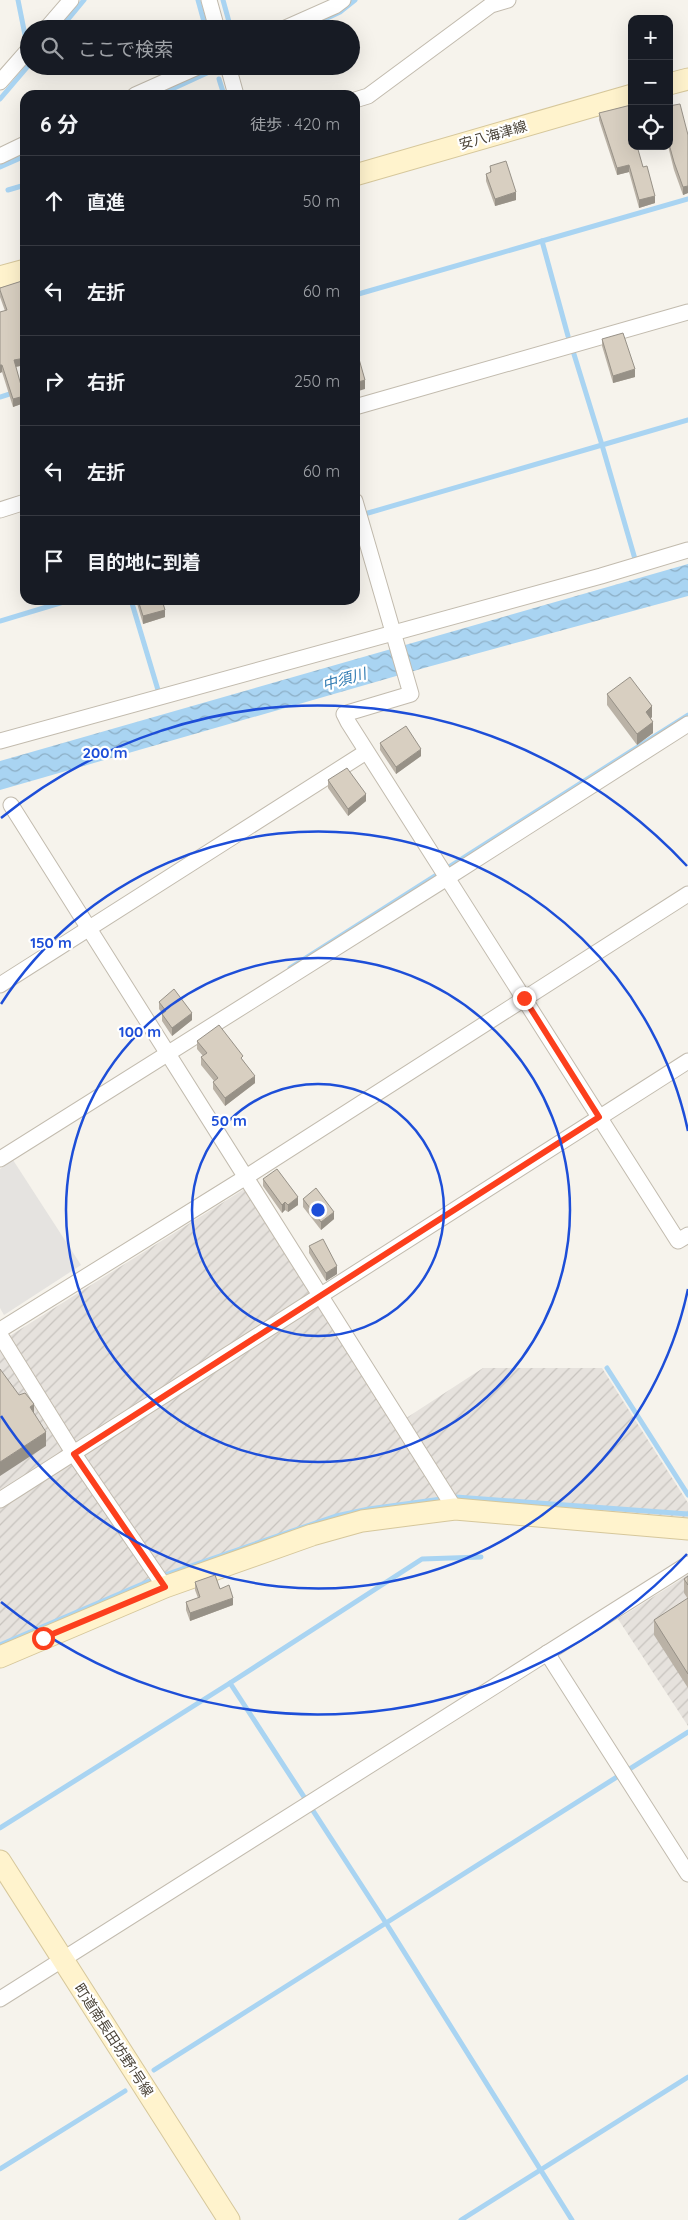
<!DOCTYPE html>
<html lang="ja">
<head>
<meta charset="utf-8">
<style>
	body { margin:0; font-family:Quicksand,"Noto Sans JP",sans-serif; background:#20242c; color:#f1f3f6 }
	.controls { position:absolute; right:15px; top:15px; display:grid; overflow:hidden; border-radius:10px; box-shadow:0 5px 20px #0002 }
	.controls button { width:45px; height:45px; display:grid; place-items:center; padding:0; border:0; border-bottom:1px solid #363941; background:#171b24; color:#f1f3f6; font:25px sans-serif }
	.stop { position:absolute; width:15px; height:15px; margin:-11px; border:4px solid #fc3f1d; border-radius:50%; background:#fff }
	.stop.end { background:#fc3f1d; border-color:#fff; box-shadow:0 1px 5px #0008 }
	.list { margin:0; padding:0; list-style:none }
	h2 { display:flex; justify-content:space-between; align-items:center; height:65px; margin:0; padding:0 20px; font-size:21px }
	h2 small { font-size:16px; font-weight:400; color:#9ea1a6 }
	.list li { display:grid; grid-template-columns:32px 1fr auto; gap:15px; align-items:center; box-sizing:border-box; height:90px; padding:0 20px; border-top:1px solid #363941 }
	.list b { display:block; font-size:19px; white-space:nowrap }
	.list em { font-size:16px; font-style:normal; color:#9ea1a6 }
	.icon { flex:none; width:28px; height:28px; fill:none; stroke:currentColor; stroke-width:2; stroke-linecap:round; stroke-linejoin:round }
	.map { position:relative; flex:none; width:688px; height:2220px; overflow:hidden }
	.search { position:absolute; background:#171b24; box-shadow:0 5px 20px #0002; left:20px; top:20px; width:340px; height:55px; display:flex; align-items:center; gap:12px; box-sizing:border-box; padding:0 18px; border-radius:28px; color:#9ea1a6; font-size:19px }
	.panel { position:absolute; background:#171b24; box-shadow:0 5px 20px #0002; left:20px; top:90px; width:340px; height:515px; border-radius:15px }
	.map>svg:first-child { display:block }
</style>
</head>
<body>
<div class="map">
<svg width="688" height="2220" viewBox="0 0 688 2220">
	<defs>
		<pattern id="industrial-furrows" width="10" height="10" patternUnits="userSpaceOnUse" patternTransform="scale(1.25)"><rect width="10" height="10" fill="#e6e2dd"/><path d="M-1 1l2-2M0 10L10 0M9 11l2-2" fill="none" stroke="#c7c3be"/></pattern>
		<pattern id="water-waves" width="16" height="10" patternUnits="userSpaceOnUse" patternTransform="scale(1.25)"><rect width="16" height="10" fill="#a9d4f2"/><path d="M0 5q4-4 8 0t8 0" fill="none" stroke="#8caec5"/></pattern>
	</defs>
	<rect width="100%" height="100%" fill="#f6f3ec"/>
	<!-- industrial -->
	<g fill="url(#industrial-furrows)">
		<polygon points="246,1188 394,1426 483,1368 602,1368 688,1503 688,1519 354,1517 0,1650 0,1342"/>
		<polygon points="688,1575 688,1726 618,1619"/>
	</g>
	<!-- parking -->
	<polygon fill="#e5e3e0" points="13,1160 81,1265 4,1315 0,1308 0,1169"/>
	<!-- water -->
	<polygon fill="url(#water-waves)" points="688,564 688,596 424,668 0,790 0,761"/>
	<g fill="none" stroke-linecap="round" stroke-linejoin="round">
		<!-- stream -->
		<g stroke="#a9d4f2" stroke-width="5">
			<polyline points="18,0 26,40"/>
			<polyline points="198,0 206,29"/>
			<polyline points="223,0 231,29"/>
			<polyline points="60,29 84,0"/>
			<polyline points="304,29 340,12 355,0"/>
			<polyline points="219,79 224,95"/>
			<polyline points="159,95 220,67"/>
			<polyline points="0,99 29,65"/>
			<polyline points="0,167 25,156"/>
			<polyline points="8,190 25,185"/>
			<polyline points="355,295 542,241"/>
			<polyline points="568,336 542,241 688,199"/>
			<polyline points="0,397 25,389"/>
			<polyline points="368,513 602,445 573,351"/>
			<polyline points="635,559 602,445 688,420"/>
			<polyline points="131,600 158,690"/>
			<polyline points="0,621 70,600"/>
			<polyline points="290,968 688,715"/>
			<polyline points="607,1368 688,1495"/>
			<polyline points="0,1645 159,1577 336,1516 369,1509 456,1497 688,1514"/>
			<polyline points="0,1828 230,1683"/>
			<polyline points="154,2070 386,1923 230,1683 422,1559 481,1557"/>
			<polyline points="0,2169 125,2091"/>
			<polyline points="461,2220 688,2077"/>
			<polyline points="572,2220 386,1923 688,1732"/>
		</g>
		<!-- street casing -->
		<g stroke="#c2bbae" stroke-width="17">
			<g id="street">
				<polyline points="209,0 217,29"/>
				<polyline points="46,29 71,0"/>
				<polyline points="283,29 335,6 343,0"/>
				<polyline points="228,66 236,95"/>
				<polyline points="0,82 29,49"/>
				<polyline points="135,95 200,66"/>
				<polyline points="355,100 368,96 491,5 508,0"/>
				<polyline points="0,156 25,144"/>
				<polyline points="355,407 688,312"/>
				<polyline points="355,501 411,694 344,714 348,722 678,1241 688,1235"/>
				<polyline points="0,510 25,502"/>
				<polyline points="0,741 601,576 688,550"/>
				<polyline points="11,805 455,1509"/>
				<polyline points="0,985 366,752"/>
				<polyline points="0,1159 447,878 688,724"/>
				<polyline points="0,1330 246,1177 688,894"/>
				<polyline points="0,1335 74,1454 165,1587"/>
				<polyline points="0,1500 688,1061"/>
				<polyline points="547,1653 688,1874"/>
				<polyline points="0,1999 688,1564"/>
			</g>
		</g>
		<!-- secondary casing -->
		<g stroke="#d6c79b" stroke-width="23">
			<g id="secondary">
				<polyline points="669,84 688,79"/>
				<polyline points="355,175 632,95"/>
				<polyline points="0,277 25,270"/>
				<polyline points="0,1657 165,1587 312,1535 362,1521 455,1509 688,1529"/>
				<polyline points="0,1861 229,2220"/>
			</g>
		</g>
		<!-- street -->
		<use href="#street" stroke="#fff" stroke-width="15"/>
		<!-- secondary -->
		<use href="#secondary" stroke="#fff3cd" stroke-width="21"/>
	</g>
	<!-- wall -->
	<g fill="#bab2a6">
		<polygon points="669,106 688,135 688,193 683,195 674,170 668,146 669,146"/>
		<polygon points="599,113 632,146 643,167 655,203 639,208 629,172 617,175 599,120"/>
		<polygon points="490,166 516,200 495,206 486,181 486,174 490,173"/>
		<polygon points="25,280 25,365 16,367 24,403 13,407 2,372 0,373 0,312 5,311 0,297 0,288"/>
		<polygon points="602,339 635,377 613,383 602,346"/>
		<polygon points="136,600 162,600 165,617 143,624"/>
		<polygon points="607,694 652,717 651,718 653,733 637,745 607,705"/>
		<polygon points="380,743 421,756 396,774 380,750"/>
		<polygon points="328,780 366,801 348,816 328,788"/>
		<polygon points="159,1002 192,1020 172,1036 162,1021 162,1013 159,1009"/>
		<polygon points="197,1041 243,1060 255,1083 225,1106 213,1089 213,1082 214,1081 201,1065 201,1057 203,1056 197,1049"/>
		<polygon points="263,1179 298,1205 288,1212 285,1210 282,1213 263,1186"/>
		<polygon points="303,1199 334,1219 321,1230 303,1207"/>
		<polygon points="309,1246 337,1274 326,1281 309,1253"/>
		<polygon points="688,1576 688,1688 654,1635 654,1620 688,1599 684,1593 684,1579"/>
		<polygon points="195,1582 220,1589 233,1605 190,1621 186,1610 186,1602 198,1598 195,1590"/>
	</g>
	<!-- shaded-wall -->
	<g fill="#979187">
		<polygon points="629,165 629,172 617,175 617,168"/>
		<polygon points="688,186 688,193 683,195 683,187"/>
		<polygon points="516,192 516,200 495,206 495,199"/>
		<polygon points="655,196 655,203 639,208 639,200"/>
		<polygon points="25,358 25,365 14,367 14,360"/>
		<polygon points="0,365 2,365 2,372 0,373"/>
		<polygon points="635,369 635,377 613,383 613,376"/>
		<polygon points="365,380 365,389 355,392 355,383"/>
		<polygon points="24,396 24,403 13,407 13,399"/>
		<polygon points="165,610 165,617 143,624 143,616"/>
		<polygon points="652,706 652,717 646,723 646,712"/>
		<polygon points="653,722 653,733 637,745 637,734"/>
		<polygon points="421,749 421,756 396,774 396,767"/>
		<polygon points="366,794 366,801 348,816 348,809"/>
		<polygon points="192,1013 192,1020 172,1036 172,1028"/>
		<polygon points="255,1076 255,1083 225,1106 225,1098"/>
		<polygon points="298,1197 298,1205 288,1212 288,1205"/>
		<polygon points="285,1202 285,1210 282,1213 282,1205"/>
		<polygon points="334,1212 334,1219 321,1230 321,1222"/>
		<polygon points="337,1266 337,1274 326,1281 326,1273"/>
		<polygon points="34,1404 34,1418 30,1407"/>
		<polygon points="46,1432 46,1446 0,1476 0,1462"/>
		<polygon points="233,1598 233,1605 190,1621 190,1613"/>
	</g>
	<!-- building -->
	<g fill="#d8cfc1" stroke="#979187">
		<polygon points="680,104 688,135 688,186 683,187 674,162 669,144 669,106"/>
		<polygon points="631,105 632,109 632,146 637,146 643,167 647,166 655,196 639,200 629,165 617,168 599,113"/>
		<polygon points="506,161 516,192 495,199 486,174 491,172 490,166"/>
		<polygon points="25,280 25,358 14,360 24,396 13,399 2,365 0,365 0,312 7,310 0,290 0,288"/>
		<polygon points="623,333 635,369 613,376 602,339"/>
		<polygon points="355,345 365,380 355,383"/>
		<polygon points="138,600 162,600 165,610 143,616"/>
		<polygon points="630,677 652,706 646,712 653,722 637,734 607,694"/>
		<polygon points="406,726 421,749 396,767 380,743"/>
		<polygon points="347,768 366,794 348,809 328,780"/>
		<polygon points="174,989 192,1013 172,1028 162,1014 166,1011 159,1002"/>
		<polygon points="219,1025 243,1056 241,1058 255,1076 225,1098 213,1082 218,1078 201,1057 207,1053 197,1041"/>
		<polygon points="277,1169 298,1197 288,1205 285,1202 282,1205 263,1179"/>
		<polygon points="316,1188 334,1212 321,1222 303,1199"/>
		<polygon points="323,1239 337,1266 326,1273 309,1246"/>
		<polygon points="0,1369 19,1395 25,1393 34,1404 30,1407 46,1432 0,1462"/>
		<polygon points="215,1575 220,1589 229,1585 233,1598 190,1613 186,1602 200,1597 195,1582"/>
		<polygon points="688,1576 688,1585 684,1579"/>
		<polygon points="688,1598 688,1674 654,1620"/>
	</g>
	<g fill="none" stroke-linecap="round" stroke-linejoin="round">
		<!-- route -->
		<polyline stroke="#fc3f1d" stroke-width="6" points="43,1638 165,1587 74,1454 599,1117 524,998"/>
	</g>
	<!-- distance rings -->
	<g fill="none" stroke="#1d4ed8" stroke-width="2.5">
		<circle cx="318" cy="1210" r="126"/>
		<circle cx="318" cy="1210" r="252"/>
		<path d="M688 1289A378 378 0 0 1 1 1416M1 1004A378 378 0 0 1 688 1131"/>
		<path d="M687 1554A504 504 0 0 1 1 1602M1 818A504 504 0 0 1 687 866"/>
	</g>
	<g text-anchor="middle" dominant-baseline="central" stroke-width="4.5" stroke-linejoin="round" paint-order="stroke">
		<!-- street labels -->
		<g font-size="14" fill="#4b4439" stroke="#fff">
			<text transform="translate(493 135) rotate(-16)">安八海津線</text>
			<text transform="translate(114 2040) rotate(57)">町道南長田坊野1号線</text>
		</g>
		<!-- water labels -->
		<g font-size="15" font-style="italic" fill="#2e7ab2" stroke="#fff">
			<text transform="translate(344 679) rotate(-16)">中須川</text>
		</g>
	</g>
	<circle cx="318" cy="1210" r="8" fill="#1d4ed8" stroke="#fff" stroke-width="2.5"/>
	<g font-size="15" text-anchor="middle" font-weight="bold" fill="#1d4ed8" stroke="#fff" stroke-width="4.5" stroke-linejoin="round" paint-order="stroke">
		<text x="105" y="758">200 m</text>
		<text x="51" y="948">150 m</text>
		<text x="140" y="1037">100 m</text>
		<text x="229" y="1126">50 m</text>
	</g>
</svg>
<div class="controls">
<button>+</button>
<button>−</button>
<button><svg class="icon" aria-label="locate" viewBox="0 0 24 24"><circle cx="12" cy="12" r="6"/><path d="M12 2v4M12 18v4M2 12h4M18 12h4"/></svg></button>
</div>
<div class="stop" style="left:43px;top:1638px"></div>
<div class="stop end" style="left:524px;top:998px"></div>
<div class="search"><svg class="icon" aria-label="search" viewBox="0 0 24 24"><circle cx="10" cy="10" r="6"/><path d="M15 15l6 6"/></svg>ここで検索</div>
<section class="panel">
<h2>6 分<small>徒歩 · 420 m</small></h2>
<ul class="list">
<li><svg class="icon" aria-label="ahead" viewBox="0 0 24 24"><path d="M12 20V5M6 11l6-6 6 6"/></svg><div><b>直進</b></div><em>50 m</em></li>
<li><svg class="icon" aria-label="left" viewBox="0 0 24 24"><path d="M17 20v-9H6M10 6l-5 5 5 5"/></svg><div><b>左折</b></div><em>60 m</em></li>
<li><svg class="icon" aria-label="right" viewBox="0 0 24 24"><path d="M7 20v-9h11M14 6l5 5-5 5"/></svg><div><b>右折</b></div><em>250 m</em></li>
<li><svg class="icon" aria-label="left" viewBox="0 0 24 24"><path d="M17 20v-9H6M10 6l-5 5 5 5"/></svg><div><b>左折</b></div><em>60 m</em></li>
<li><svg class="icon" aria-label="arrive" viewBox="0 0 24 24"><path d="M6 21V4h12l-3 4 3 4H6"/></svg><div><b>目的地に到着</b></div></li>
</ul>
</section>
</div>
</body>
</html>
